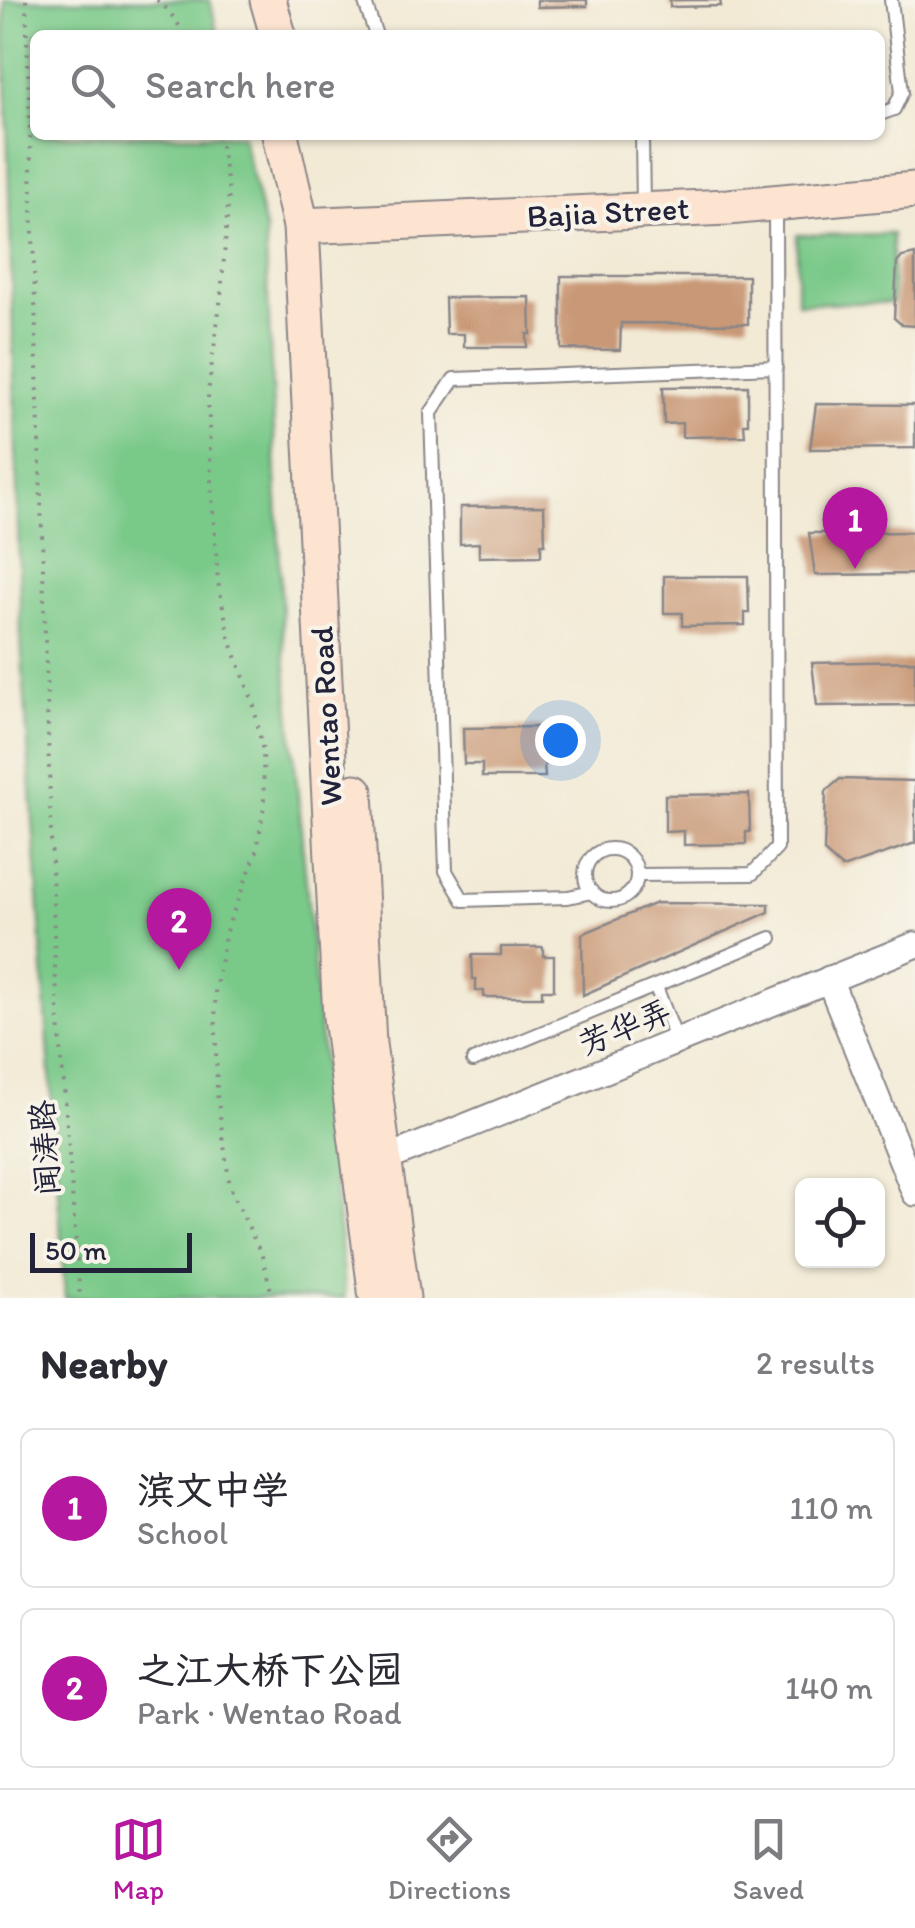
<!DOCTYPE html>
<html lang="en">
<head>
<meta charset="utf-8">
<style>
	body { margin:0; font-family:Itim,"LXGW WenKai TC",sans-serif; background:#f7f7f7; color:#2b2b33 }
	.controls { position:absolute; right:30px; bottom:30px; display:grid; overflow:hidden; border-radius:15px; box-shadow:0 2px 8px #0004 }
	.controls button { width:90px; height:90px; display:grid; place-items:center; padding:0; border:0; border-bottom:2px solid #e1e1e2; background:#fff; color:#2b2b33; font:50px sans-serif }
	.scale { position:absolute; left:30px; bottom:25px; width:162px; box-sizing:border-box; padding-left:10px; border:5px solid #22223b; border-top:0; font-size:28px; line-height:35px; white-space:nowrap; color:#22223b; -webkit-text-stroke:8px #f7f3e8; paint-order:stroke }
	.you { position:absolute; left:560px; top:740px; width:35px; height:35px; margin:-25px; border:8px solid #fff; border-radius:50%; background:#1a73e8; box-shadow:0 0 0 15px #1a73e833 }
	.badge { display:grid; place-items:center; width:65px; height:65px; border-radius:50%; background:#b5179e; color:#fff; font-size:32px; font-weight:700 }
	.pin { position:absolute; translate:-50% -82px; filter:drop-shadow(0 2px 5px #0008) }
	.pin::after { content:''; position:absolute; top:52px; width:35px; height:30px; background:inherit; clip-path:polygon(0 0,100% 0,50% 100%) }
	.list { margin:0; padding:0; list-style:none }
	h2 { display:flex; justify-content:space-between; align-items:center; height:130px; margin:0; padding:0 40px; font-size:42px }
	h2 small { font-size:32px; font-weight:400; color:#7c7c81 }
	.list li { display:grid; grid-template-columns:65px 1fr auto; gap:30px; align-items:center; box-sizing:border-box; height:160px; margin:0 20px 20px; padding:0 20px; border:2px solid #e1e1e2; border-radius:15px }
	.list b { display:block; font-size:38px; white-space:nowrap }
	.list p { margin:0; font-size:32px; white-space:nowrap; color:#7c7c81 }
	.list em { font-size:32px; font-style:normal; color:#7c7c81 }
	.icon { flex:none; width:55px; height:55px; fill:none; stroke:currentColor; stroke-width:2; stroke-linecap:round; stroke-linejoin:round }
	.map { position:relative; flex:none; width:915px; height:1298px; overflow:hidden }
	.search { position:absolute; background:#fff; box-shadow:0 2px 8px #0004; left:30px; right:30px; top:30px; height:110px; display:flex; align-items:center; gap:25px; box-sizing:border-box; padding:0 35px; border-radius:15px; color:#7c7c81; font-size:38px }
	.sheet { height:490px; background:#fff }
	nav { display:flex; justify-content:space-around; align-items:center; box-sizing:border-box; height:140px; border-top:2px solid #e1e1e2; background:#fff; font-size:28px; color:#7c7c81 }
	nav a { display:grid; justify-items:center; gap:5px }
	nav .on { color:#b5179e }
	.map>svg:first-child { display:block }
</style>
</head>
<body>
<div class="map">
<svg width="915" height="1298" viewBox="0 0 915 1298">
	<rect width="100%" height="100%" fill="#f7f3e8"/>
	<filter id="ink" filterUnits="userSpaceOnUse"><feTurbulence type="fractalNoise" baseFrequency=".01" numOctaves="2"/><feDisplacementMap in="SourceGraphic" scale="20" xChannelSelector="R" yChannelSelector="G"/><feConvolveMatrix kernelMatrix="1 2 1 2 8 2 1 2 1" color-interpolation-filters="sRGB"/></filter>
	<filter id="wash" filterUnits="userSpaceOnUse"><feTurbulence type="fractalNoise" baseFrequency=".0048" numOctaves="4" result="noise"/><feDisplacementMap in="SourceGraphic" scale="40" xChannelSelector="R" yChannelSelector="G"/><feGaussianBlur stdDeviation="2.25" result="paint"/><feColorMatrix in="noise" values="0 0 0 0 0 0 0 0 0 0 0 0 0 0 0 0 0 1.4 0 .05"/><feComposite in="paint" operator="in"/></filter>
	<g filter="url(#wash)">
		<rect width="100%" height="100%" fill="#f2ead5"/>
		<!-- green -->
		<g fill="#79c989" stroke="#4e7662" stroke-width="2.5">
			<polygon points="4,0 210,0 218,35 35,35 35,135 242,135 265,229 283,636 345,1298 65,1298 21,641"/>
			<polygon points="892,234 892,303 797,303 797,235"/>
		</g>
		<g id="blocks">
			<!-- building -->
			<g fill="#c99977">
				<polygon points="537,0 587,0 587,6 537,7"/>
				<polygon points="670,0 720,0 721,6 670,7"/>
				<polygon points="915,254 915,326 902,325 894,318 897,263 902,257"/>
				<polygon points="561,276 748,276 748,324 621,323 620,350 561,349"/>
				<polygon points="530,297 531,334 527,334 527,347 464,347 464,334 446,334 445,298"/>
				<polygon points="748,386 748,424 744,424 745,436 682,437 682,423 664,424 663,387"/>
				<polygon points="816,404 915,405 915,448 810,449"/>
				<polygon points="544,506 545,544 541,544 541,556 479,557 479,543 460,544 460,507"/>
				<polygon points="915,532 915,574 815,575 809,533"/>
				<polygon points="664,576 748,576 749,613 745,613 745,625 682,626 682,613 664,613"/>
				<polygon points="915,661 915,705 817,706 812,663"/>
				<polygon points="548,727 548,764 544,764 545,777 482,777 482,764 464,764 463,728"/>
				<polygon points="840,779 915,781 915,843 842,868 824,852 826,791"/>
				<polygon points="749,794 750,832 746,832 746,844 684,845 684,831 665,832 665,795"/>
				<polygon points="656,903 769,904 769,912 583,995 582,934"/>
				<polygon points="501,947 543,947 543,956 554,956 554,990 542,990 542,997 484,997 484,991 476,991 476,979 473,979 472,955 501,955"/>
			</g>
		</g>
	</g>
	<g filter="url(#ink)">
		<use href="#blocks" fill-opacity="0" stroke="#8a8688" stroke-width="2.5"/>
		<g fill="none" stroke-linecap="round" stroke-linejoin="round">
			<!-- lane casing -->
			<g stroke="#8a8688" stroke-width="16">
				<g id="lane">
					<polyline points="364,0 376,35"/>
					<polyline points="880,114 894,109 902,92 891,0"/>
					<polyline points="642,135 643,208"/>
					<circle cx="611" cy="875" r="26"/>
					<polyline points="637,875 752,874 777,848 775,205"/>
					<polyline points="592,892 568,897 463,900 446,871 431,413 454,379 776,367"/>
					<polyline points="656,987 677,1041"/>
					<polyline points="473,1061 771,938"/>
				</g>
			</g>
			<!-- street casing -->
			<g stroke="#8a8688" stroke-width="29">
				<g id="street">
					<polyline points="829,979 915,1193"/>
					<polyline points="368,1166 915,945"/>
				</g>
			</g>
			<!-- secondary casing -->
			<g stroke="#8a8688" stroke-width="39">
				<g id="secondary">
					<polyline points="268,0 278,35"/>
					<polyline points="280,135 301,226 341,1017 377,1298"/>
					<polyline points="301,226 728,207 915,190"/>
					<polyline points="355,792 368,1044 402,1298"/>
				</g>
			</g>
			<!-- path -->
			<g stroke="#8a8688" stroke-width="4" stroke-dasharray="2.5 8" stroke-linecap="butt">
				<polyline points="26,0 55,968 80,1298"/>
				<polyline points="157,0 168,10 186,35"/>
				<polyline points="219,135 229,192 221,296 208,393 211,481 218,582 230,640 253,702 263,751 264,805 257,851 226,931 215,992 217,1095 230,1187 262,1256 273,1298"/>
			</g>
			<!-- lane -->
			<use href="#lane" stroke="#fff" stroke-width="12"/>
			<!-- street -->
			<use href="#street" stroke="#fff" stroke-width="25"/>
			<!-- secondary -->
			<use href="#secondary" stroke="#fde4d1" stroke-width="35"/>
		</g>
	</g>
	<g text-anchor="middle" dominant-baseline="central" stroke-width="8" stroke-linejoin="round" paint-order="stroke">
		<!-- street labels -->
		<g font-size="32" fill="#22223b" stroke="#f7f3e8">
			<text transform="translate(608 212) rotate(-3)">Bajia Street</text>
			<text transform="translate(326 716) rotate(-93)">Wentao Road</text>
			<text transform="translate(625 1027) rotate(-22)">芳华弄</text>
			<text transform="translate(45 1148) rotate(-94)">闻涛路</text>
		</g>
	</g>
</svg>
<div class="controls">
<button><svg class="icon" aria-label="locate" viewBox="0 0 24 24"><circle cx="12" cy="12" r="6"/><path d="M12 2v4M12 18v4M2 12h4M18 12h4"/></svg></button>
</div>
<div class="scale">50 m</div>
<div class="you"></div>
<div class="pin badge" style="left:855px;top:569px">1</div>
<div class="pin badge" style="left:179px;top:970px">2</div>
<div class="search"><svg class="icon" aria-label="search" viewBox="0 0 24 24"><circle cx="10" cy="10" r="6"/><path d="M15 15l6 6"/></svg>Search here</div>
</div>
<section class="sheet">
<h2>Nearby<small>2 results</small></h2>
<ul class="list">
<li><span class="badge">1</span><div><b>滨文中学</b><p>School</p></div><em>110 m</em></li>
<li><span class="badge">2</span><div><b>之江大桥下公园</b><p>Park · Wentao Road</p></div><em>140 m</em></li>
</ul>
</section>
<nav>
<a class="on"><svg class="icon" aria-label="map" viewBox="0 0 24 24"><path d="M3 6l6-2 6 2 6-2v14l-6 2-6-2-6 2zM9 4v14M15 6v14"/></svg>Map</a>
<a><svg class="icon" aria-label="directions" viewBox="0 0 24 24"><path d="M12 3l9 9-9 9-9-9zM9 14v-3h6M13 9l2 2-2 2"/></svg>Directions</a>
<a><svg class="icon" aria-label="saved" viewBox="0 0 24 24"><path d="M7 4h10v16l-5-4-5 4z"/></svg>Saved</a>
</nav>
</body>
</html>
